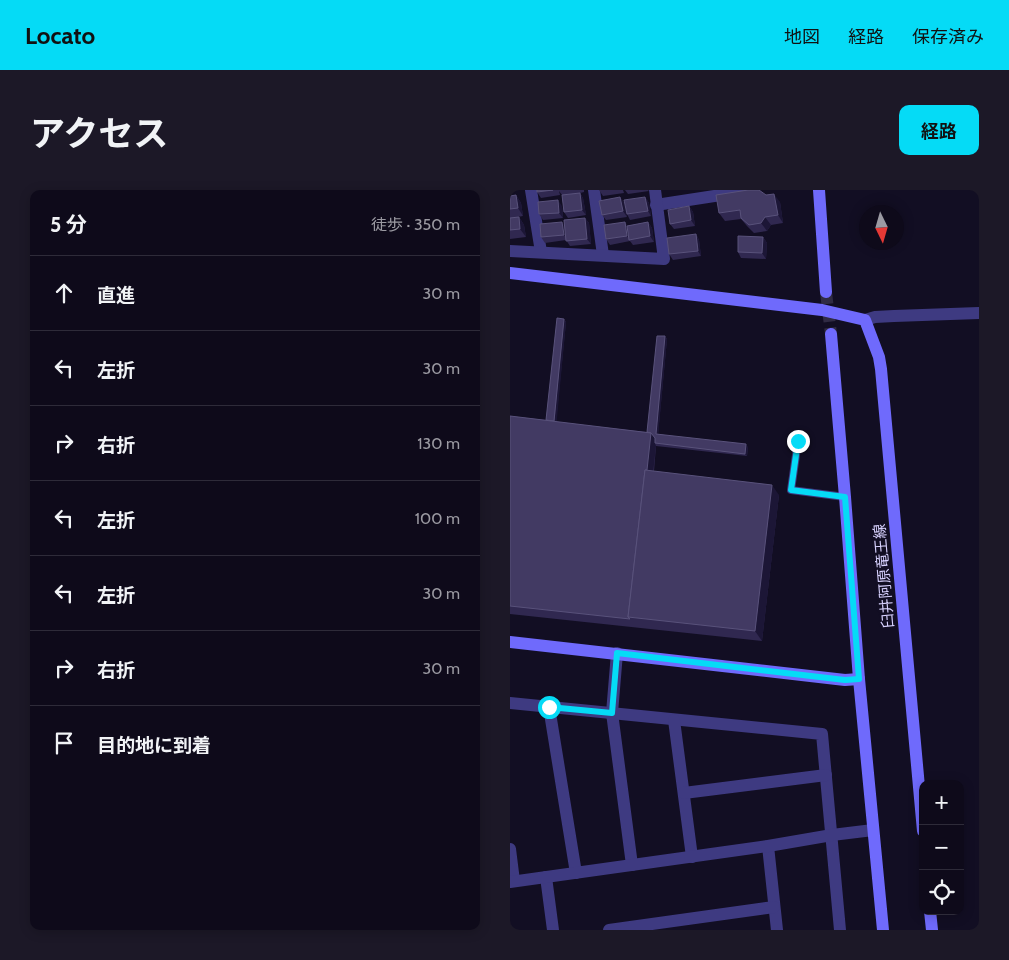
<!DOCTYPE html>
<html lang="ja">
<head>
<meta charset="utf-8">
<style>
	body { margin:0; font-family:Cabin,"Noto Sans JP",sans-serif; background:#1c1827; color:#f1f3f6 }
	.controls { position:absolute; right:15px; bottom:15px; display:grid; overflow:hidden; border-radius:10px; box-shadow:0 2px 12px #0003 }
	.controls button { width:45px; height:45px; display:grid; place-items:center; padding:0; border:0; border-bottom:1px solid #2e2b39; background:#0e0a1a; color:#f1f3f6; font:25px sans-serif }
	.compass { position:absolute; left:349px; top:15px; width:45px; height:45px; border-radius:50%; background:#0e0a1a; box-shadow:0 2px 12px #0003; rotate:175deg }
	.stop { position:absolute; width:15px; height:15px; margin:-11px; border:4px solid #05dbf6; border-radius:50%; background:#fff }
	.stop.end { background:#05dbf6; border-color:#fff; box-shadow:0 1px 5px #0008 }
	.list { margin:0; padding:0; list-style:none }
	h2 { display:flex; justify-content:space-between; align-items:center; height:65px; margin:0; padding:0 20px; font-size:21px }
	h2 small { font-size:16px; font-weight:400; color:#9b9aa2 }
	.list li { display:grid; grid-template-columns:32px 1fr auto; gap:15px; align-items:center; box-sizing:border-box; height:75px; padding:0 20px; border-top:1px solid #2e2b39 }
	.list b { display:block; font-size:19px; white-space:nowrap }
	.list em { font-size:16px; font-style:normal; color:#9b9aa2 }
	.icon { flex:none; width:28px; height:28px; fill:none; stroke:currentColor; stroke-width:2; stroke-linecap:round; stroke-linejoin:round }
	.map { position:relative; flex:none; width:469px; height:740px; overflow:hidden; border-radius:10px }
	header { display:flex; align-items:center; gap:30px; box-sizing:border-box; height:70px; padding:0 25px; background:#05dbf6; color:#111 }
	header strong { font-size:24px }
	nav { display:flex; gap:28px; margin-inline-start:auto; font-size:18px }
	.intro { display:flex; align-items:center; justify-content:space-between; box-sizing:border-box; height:120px; padding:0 30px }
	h1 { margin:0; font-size:35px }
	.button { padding:12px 22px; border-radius:10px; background:#05dbf6; color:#111; font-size:18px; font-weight:700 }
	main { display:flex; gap:30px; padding:0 30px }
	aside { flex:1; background:#0e0a1a; border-radius:10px; box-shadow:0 2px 12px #0003 }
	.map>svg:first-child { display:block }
</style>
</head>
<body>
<header>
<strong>Locato</strong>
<nav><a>地図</a><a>経路</a><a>保存済み</a></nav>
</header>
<div class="intro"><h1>アクセス</h1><a class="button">経路</a></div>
<main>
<aside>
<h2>5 分<small>徒歩 · 350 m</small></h2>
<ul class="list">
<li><svg class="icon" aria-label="ahead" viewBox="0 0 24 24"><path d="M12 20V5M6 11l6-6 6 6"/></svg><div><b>直進</b></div><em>30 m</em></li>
<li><svg class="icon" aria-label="left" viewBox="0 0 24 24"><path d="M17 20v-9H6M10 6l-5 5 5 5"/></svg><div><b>左折</b></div><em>30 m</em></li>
<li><svg class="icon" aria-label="right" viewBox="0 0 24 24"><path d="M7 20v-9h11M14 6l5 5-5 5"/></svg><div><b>右折</b></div><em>130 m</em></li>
<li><svg class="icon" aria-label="left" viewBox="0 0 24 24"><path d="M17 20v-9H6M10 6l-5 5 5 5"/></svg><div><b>左折</b></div><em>100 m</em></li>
<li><svg class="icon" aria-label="left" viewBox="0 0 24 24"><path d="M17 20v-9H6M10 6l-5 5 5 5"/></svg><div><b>左折</b></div><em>30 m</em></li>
<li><svg class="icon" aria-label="right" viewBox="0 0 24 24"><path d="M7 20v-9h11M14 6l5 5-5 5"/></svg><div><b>右折</b></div><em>30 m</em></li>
<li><svg class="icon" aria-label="arrive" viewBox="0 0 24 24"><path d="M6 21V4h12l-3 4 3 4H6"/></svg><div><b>目的地に到着</b></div></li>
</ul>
</aside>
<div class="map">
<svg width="469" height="740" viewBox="0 0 469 740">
	<rect width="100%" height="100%" fill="#120e23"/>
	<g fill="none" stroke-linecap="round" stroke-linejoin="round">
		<!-- secondary-tunnel -->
		<polyline stroke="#302b44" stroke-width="12" stroke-dasharray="12 6" stroke-linecap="butt" points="316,102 321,144"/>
		<!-- lane -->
		<polyline stroke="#3e3a81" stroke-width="8" points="288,251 281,300 335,307"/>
		<!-- street -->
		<g stroke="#3e3a81" stroke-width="12">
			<polyline points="21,0 31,62"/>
			<polyline points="84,0 93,65"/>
			<polyline points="146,15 243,0"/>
			<polyline points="0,61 154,69 145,0"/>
			<polyline points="355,130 365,127 384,126 469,123"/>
			<polyline points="107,463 102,523 122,675"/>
			<polyline points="0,513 312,544 330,740"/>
			<polyline points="39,517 66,683"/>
			<polyline points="164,530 182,667"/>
			<polyline points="174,603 316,585"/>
			<polyline points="258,656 267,740"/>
			<polyline points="0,659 4,691"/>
			<polyline points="36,687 43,740"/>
			<polyline points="0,692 258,656 322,645 363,640"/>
			<polyline points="99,740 264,717"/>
		</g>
		<!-- secondary -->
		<g stroke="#6f6afc" stroke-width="12">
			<polyline points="309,0 316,102"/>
			<polyline points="0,83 312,120 355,130 369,167 371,179 413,641"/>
			<polyline points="321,144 335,307 349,489 373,740"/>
			<polyline points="0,452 335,490 349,489"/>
			<polyline points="420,721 422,740"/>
		</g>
	</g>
	<!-- wall -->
	<g fill="#302850">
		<polygon points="27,0 74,0 74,2 70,3 73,8 76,25 58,28 54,22 52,5 49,1 50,5 31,8 27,2"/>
		<polygon points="89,0 113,0 114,3 93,6"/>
		<polygon points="115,0 138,0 139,1 118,4"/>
		<polygon points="6,5 11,13 13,26 2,28 9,27 14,35 16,47 0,49 0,6"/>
		<polygon points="256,5 270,12 273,33 261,35 257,41 244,43 237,36 231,29 215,31 209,23"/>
		<polygon points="110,7 114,13 117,27 96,30 92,25"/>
		<polygon points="135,7 139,13 141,26 120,30 117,24"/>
		<polygon points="52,16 53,28 33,30 29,24"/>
		<polygon points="179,16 183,22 185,36 164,39 160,34"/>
		<polygon points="75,28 79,33 81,54 60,56 56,50 35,53 31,47 54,35"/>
		<polygon points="115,32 117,36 138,32 142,38 144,52 123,55 120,51 100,55 96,49"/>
		<polygon points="186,44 189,50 191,66 163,70 159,64"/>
		<polygon points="253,47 257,53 256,69 231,68 228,62"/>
		<polygon points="54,129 56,132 46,232 137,242 155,146 157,149 148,244 238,257 237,266 146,256 144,281 269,305 252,451 0,424 0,226 36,230"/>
	</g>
	<!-- shaded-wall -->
	<g fill="#1c1636">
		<polygon points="70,3 73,8 76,25 72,20"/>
		<polygon points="264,4 270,12 273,33 268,25"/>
		<polygon points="6,5 11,13 13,26 8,18"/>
		<polygon points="110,7 114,13 117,27 113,21"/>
		<polygon points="135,7 139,13 141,26 138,21"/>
		<polygon points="48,10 52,16 53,28 49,23"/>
		<polygon points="179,16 183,22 185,36 181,30"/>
		<polygon points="9,27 14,35 16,47 10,39"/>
		<polygon points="255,27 261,35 257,41 251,33"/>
		<polygon points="75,28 79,33 81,54 77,49"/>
		<polygon points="52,32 56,37 58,50 54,45"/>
		<polygon points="115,32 118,38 120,50 117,46"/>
		<polygon points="138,32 142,38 144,52 140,46"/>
		<polygon points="186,44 189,50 191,66 188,61"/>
		<polygon points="253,47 257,53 256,69 252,63"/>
		<polygon points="54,129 56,132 46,239 44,237"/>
		<polygon points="155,146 157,149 148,247 146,244"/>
		<polygon points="141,243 147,251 145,253 146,256 127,428 120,427"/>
		<polygon points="236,254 238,257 237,266 235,264"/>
		<polygon points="262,295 269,305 252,451 245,441"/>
	</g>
	<!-- building -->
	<g fill="#423a63" stroke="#59527b">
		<polygon points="27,0 43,0 27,2"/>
		<polygon points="238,0 249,0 256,5 264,4 268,25 255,27 251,33 239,35 231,28 230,20 209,23 206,5"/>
		<polygon points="70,3 72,20 54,22 52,5"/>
		<polygon points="6,5 8,18 0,19 0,6"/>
		<polygon points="110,7 113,21 92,25 89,11"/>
		<polygon points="135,7 138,21 117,24 114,10"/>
		<polygon points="48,10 49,23 29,24 28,12"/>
		<polygon points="179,16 181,30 160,34 158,20"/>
		<polygon points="9,27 10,39 0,40 0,28"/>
		<polygon points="75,28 77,49 56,51 54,30"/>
		<polygon points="52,32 54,45 31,47 30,34"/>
		<polygon points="115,32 117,46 96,49 94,35"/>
		<polygon points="138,32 140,46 119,50 117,36"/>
		<polygon points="186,44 188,61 159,64 157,48"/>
		<polygon points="228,46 253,47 252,63 228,62"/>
		<polygon points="47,128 54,129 44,231 36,230"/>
		<polygon points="147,146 155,146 146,244 236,254 235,264 145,253 145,248 141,243 137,242"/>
		<polygon points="0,226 141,243 137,280 135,280 118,427 120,429 0,416"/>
		<polygon points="135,280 262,295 245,441 118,427"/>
	</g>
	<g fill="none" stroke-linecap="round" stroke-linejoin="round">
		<!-- route -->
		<polyline stroke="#05dbf6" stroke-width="6" points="39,517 102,523 107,463 335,490 349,489 335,307 281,300 288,251"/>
	</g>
	<g text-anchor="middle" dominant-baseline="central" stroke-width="5" stroke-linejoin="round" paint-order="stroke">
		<!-- street labels -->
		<g font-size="15" fill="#d7d1fe" stroke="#120e23">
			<text transform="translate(374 386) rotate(-95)">臼井阿原竜王線</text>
		</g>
	</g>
</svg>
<div class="controls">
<button>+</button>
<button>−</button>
<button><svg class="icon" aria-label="locate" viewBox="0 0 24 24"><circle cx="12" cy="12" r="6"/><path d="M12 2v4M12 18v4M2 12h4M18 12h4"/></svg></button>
</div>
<svg class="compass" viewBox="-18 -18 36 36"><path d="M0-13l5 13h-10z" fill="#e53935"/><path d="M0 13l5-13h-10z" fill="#9b9aa2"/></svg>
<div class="stop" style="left:39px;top:517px"></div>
<div class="stop end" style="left:288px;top:251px"></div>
</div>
</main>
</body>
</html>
